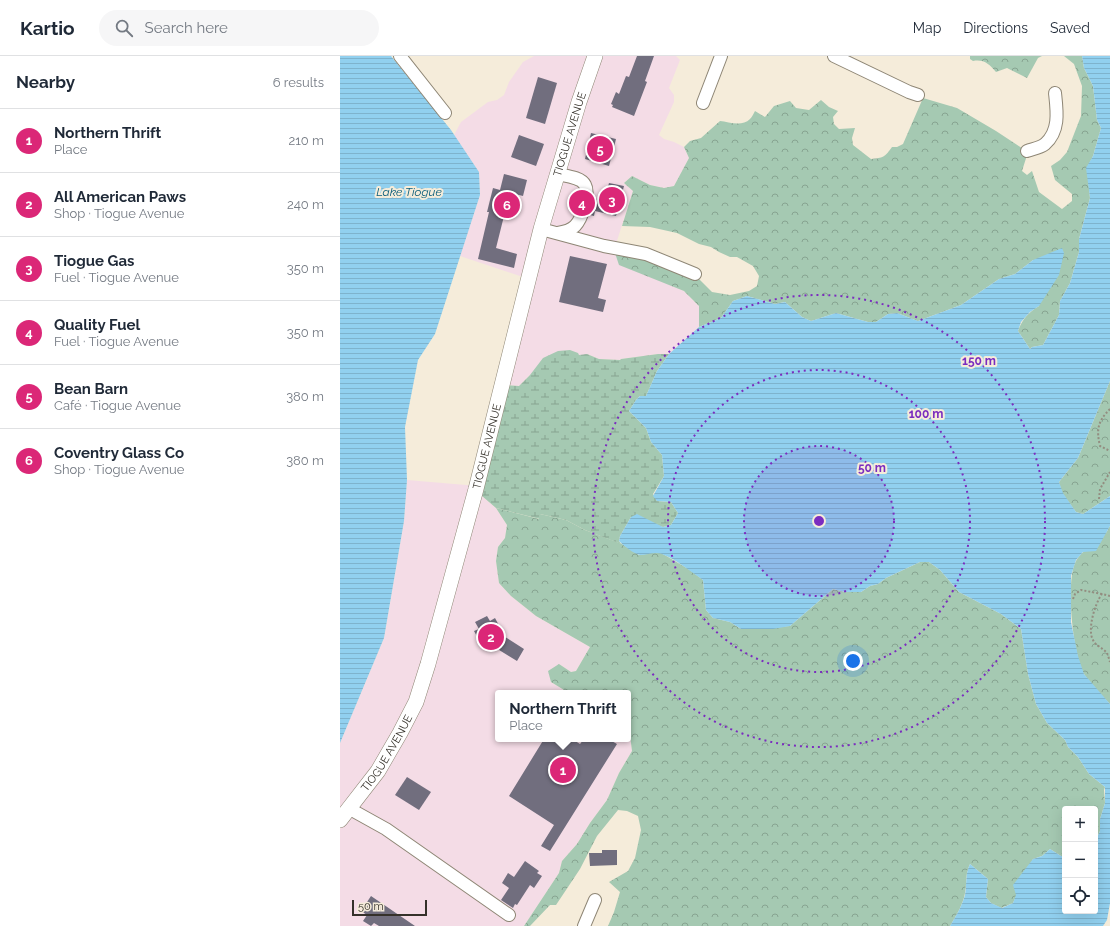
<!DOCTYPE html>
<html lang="en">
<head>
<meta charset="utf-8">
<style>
	body { margin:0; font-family:Raleway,sans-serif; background:#f6f6f7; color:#1f2937 }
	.controls { position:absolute; right:12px; bottom:12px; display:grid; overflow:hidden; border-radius:4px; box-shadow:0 4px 16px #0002 }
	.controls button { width:36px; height:36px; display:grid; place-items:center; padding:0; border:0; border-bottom:1px solid #e0e1e3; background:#fff; color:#1f2937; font:20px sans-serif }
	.scale { position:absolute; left:12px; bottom:10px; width:75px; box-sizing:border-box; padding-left:4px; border:2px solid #35312a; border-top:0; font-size:11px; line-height:14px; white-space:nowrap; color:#35312a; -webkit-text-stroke:3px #f5ecda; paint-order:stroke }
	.you { position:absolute; left:513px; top:605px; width:14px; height:14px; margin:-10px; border:3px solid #fff; border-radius:50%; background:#1a73e8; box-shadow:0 0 0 6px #1a73e833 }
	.badge { display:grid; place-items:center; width:26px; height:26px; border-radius:50%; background:#db2777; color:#fff; font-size:13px; font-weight:700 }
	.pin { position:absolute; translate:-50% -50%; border:2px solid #fff; box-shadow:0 1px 4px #0006 }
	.popup { position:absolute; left:155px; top:634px; width:136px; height:52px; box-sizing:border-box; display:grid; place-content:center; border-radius:4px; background:#fff; filter:drop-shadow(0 1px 3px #0005); font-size:13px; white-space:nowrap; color:#747a83 }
	.popup b { font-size:15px; color:#1f2937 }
	.popup::after { content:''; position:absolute; left:50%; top:100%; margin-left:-8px; border:8px solid transparent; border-top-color:#fff }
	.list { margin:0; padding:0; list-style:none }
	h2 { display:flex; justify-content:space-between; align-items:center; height:52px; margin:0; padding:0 16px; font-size:17px }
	h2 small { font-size:13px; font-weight:400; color:#747a83 }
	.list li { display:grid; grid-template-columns:26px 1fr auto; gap:12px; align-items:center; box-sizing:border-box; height:64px; padding:0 16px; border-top:1px solid #e0e1e3 }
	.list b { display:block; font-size:15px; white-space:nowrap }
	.list p { margin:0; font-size:13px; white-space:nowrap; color:#747a83 }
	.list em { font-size:13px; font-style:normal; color:#747a83 }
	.icon { flex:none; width:22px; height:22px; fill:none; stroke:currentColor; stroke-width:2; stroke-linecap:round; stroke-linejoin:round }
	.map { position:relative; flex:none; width:770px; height:870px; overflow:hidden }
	header { display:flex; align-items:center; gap:24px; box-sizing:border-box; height:56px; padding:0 20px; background:#fff; border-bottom:1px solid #e0e1e3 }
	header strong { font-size:19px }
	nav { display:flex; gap:22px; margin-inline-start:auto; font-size:14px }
	.search { width:280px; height:36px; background:#f6f6f7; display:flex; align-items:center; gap:10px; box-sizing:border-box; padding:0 14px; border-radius:22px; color:#747a83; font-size:15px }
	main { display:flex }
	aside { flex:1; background:#fff }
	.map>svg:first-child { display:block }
</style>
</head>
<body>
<header>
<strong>Kartio</strong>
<div class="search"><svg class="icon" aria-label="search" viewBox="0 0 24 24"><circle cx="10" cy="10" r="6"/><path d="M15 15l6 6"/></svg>Search here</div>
<nav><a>Map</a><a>Directions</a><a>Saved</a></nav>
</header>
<main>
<aside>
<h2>Nearby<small>6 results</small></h2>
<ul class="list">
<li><span class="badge">1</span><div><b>Northern Thrift</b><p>Place</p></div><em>210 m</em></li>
<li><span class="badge">2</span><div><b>All American Paws</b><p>Shop · Tiogue Avenue</p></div><em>240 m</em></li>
<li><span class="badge">3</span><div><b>Tiogue Gas</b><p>Fuel · Tiogue Avenue</p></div><em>350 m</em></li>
<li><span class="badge">4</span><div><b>Quality Fuel</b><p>Fuel · Tiogue Avenue</p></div><em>350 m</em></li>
<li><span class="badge">5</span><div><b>Bean Barn</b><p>Café · Tiogue Avenue</p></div><em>380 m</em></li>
<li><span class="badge">6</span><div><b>Coventry Glass Co</b><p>Shop · Tiogue Avenue</p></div><em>380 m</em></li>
</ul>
</aside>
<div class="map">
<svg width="770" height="870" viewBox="0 0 770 870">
	<defs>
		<pattern id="forest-crowns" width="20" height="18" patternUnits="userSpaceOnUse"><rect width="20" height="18" fill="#a5c9b2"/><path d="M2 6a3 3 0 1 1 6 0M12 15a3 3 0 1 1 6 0" fill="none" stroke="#87a491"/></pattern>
		<pattern id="wetland-marsh" width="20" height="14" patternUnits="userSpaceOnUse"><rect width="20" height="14" fill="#a5c9b2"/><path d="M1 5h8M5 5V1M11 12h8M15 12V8" fill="none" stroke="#87a491"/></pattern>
		<pattern id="water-rules" width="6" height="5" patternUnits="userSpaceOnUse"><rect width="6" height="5" fill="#91d0ef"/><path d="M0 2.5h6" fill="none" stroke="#7eb3cd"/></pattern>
	</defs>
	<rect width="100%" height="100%" fill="#f5ecda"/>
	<!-- commercial -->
	<g fill="#f4dce6">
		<polygon points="194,0 336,0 340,4 329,32 334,39 334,46 319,79 324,83 334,86 344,91 349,102 334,130 324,132 310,129 292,120 284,127 293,135 274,194 313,221 344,235 359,250 359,271 329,298 318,298 281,303 280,304 259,303 247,298 190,319 179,330 164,329 189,223 120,200 140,139 139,116 114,79 121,66 148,46 157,44 164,39 169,26 183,6"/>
		<polygon points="67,424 138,430 142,440 156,452 167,469 165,482 158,491 156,505 159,527 171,540 196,560 250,591 236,615 231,616 219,608 211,626 229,637 158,637 158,683 288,683 288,676 290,679 292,695 279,717 267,744 250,767 237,788 222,805 219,817 184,870 0,870 0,687 44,582 64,465"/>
	</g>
	<!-- forest -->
	<g fill="url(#forest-crowns)">
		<path d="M630 0H702L698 2 687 22 667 12 656 16C649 8 644 3 633 5L630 3Z"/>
		<path d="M724 0H742L744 12 753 30 757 64 761 72 753 100 747 112 750 142 739 183V196L730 227 720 245 719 259 703 289 692 291 690 293 678 275C682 263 689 256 699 250L693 204 675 218 659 223 621 249 578 265 557 257 548 258 536 266H528L496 257 471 265 462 261 445 246 435 248 407 240 393 245 381 262 359 271V250L344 235 279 209 274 194 355 219 372 236 390 239 409 235 417 230 419 220 413 210 397 201H390L379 196 371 191 359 188 337 177 310 171 282 170 293 135 284 127 292 120 310 129 324 132 334 130 349 102 344 91 350 85 361 82 380 65C389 66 402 71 410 63 412 61 414 57 415 55L425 61 434 50 450 45 456 52 469 54 481 44 489 51 498 55 493 61 494 68 499 73 515 72 512 82 513 89 531 103C543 102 545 101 552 91H557L563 88 583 42 617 52 656 75 688 96 682 115 687 119 692 115 699 136 722 153 732 145V138L715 124 711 110 720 104 727 96 741 60 742 30 734 8Z"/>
		<polygon points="770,325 770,440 743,458 736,456 722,437 719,426 738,402"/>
		<path d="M156 452 199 463 200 458 226 464 245 474 282 488 299 499 317 496 323 498 350 514 363 524 366 554 373 562 390 566 401 573 450 570 493 533 505 536H521L530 530 538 528 546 522 580 506H589L600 514 619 536 661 558 681 573 688 618 696 648 707 667 725 684 728 691 738 701 749 718 765 731 764 734 765 747 760 763V775L755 786V753H725V800H721L710 793 702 800 693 803 673 847 661 852 651 847 646 841 648 823 630 808C625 818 627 827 625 837 623 849 616 860 610 870H268L274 856 280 836 269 826 288 815 295 802 301 774 298 760 287 755 278 754 257 780 240 813 216 849H210L190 870H184L219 817 222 805 237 788 250 767 267 744 279 717 292 695 290 679 288 676V637H229L211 626 208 615 219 608 231 616 236 615 250 591 196 560 171 540 159 527 156 505 158 491 165 482 167 469Z"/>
		<path d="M770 470V648C761 639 751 629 744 618 733 598 725 525 736 505 742 493 757 488 765 478 767 476 768 473 770 470Z"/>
	</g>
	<!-- wetland -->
	<polygon fill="url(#wetland-marsh)" points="230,294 238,297 239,299 247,298 259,303 280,304 281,303 318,298 329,298 317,315 306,340 300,340 296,344 289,355 306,372 311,386 322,399 324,420 313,438 317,445 331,446 338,457 331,469 323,471 291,461 280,480 279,485 281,488 245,474 226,464 200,458 200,463 156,452 142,440 164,329 179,330 190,319 203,302 218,295"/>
	<!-- water -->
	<g fill="url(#water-rules)">
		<polygon points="0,0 51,0 111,74 139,116 140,139 95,278 78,304 65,371 67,424 64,465 44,582 0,687"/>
		<path d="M742 0H770V325L738 402 719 426 723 437 736 456 743 458 770 440V470L756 495 743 496 736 504 731 520V566L738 600 744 618 770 648V847L767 864 763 870H610C616 860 622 850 625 839 627 828 625 818 630 808L648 823 646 841 651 847 662 852 673 847 676 839 673 829 693 803 702 800 710 793 721 800H725V855H755V786L760 775V763L765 747V731L749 718 738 701 728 691 725 684 707 667 696 648 688 618 681 573 661 558 619 536 600 514 589 506H580L546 522 538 528 530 530 521 536H505L493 533 450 570 433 573H401L390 566 373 562 366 554 363 524C350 515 337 504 322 498 315 495 308 499 300 499 294 498 284 490 279 485L280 480 291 461 297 458 323 471 331 469 338 457 331 446 317 445 313 440 324 420 322 399 311 386 306 372 289 355 296 344 300 340H306L317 315 329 298 359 271 381 262 393 245 407 240 435 248 445 246 462 261 471 265 496 257 528 266H536L548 258 557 257 578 265 621 249 659 223 675 218 693 204 722 192 724 197 719 219 699 250 690 256 681 266 678 275 690 293 692 291 703 289 719 259 720 245 730 227 739 196V183L750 142 746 112 753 100 761 72 757 64 753 30 744 12Z"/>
	</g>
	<!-- building -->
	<g fill="#716e7e">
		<polygon points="297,0 314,0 305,25 307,26 294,60 272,51 273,49 271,48 276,36 279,38 286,20 289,21"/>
		<polygon points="198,21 217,27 205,68 186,62"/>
		<polygon points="251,77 276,83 269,110 245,103"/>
		<polygon points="179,79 204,88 196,110 171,101"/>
		<polygon points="164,118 187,124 183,140 175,138 169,161 164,160 156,192 177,198 174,212 138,203 149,156 147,156 153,132 160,134"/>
		<polygon points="269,127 284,130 276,160 255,155 254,160 250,159 254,142 264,145"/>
		<polygon points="235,137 239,138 235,155 230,154"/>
		<polygon points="230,200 267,208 258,242 266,244 263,256 219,246"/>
		<polygon points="147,560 150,565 155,562 163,577 162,579 184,593 177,605 143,584 140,586 134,575 139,573 135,566"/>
		<polygon points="204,683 232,683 240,688 244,683 268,683 277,688 210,795 201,790 214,769 169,740"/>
		<polygon points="67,721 91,736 79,754 55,739"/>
		<polygon points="262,794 277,794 277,809 250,810 249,797 262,797"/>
		<polygon points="185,805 199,815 197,817 202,820 194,832 190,829 177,849 175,848 173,852 161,844 169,832 162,827 168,817 174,821"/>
		<polygon points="31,840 75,870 39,870 34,867 31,870 23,865 27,859 21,855"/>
	</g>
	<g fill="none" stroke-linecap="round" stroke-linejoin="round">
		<!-- minor casing -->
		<g stroke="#8e8675" stroke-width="14">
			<g id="minor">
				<polyline points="60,0 105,57"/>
				<polyline points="494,0 569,36 578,39"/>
				<polyline points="363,47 381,0"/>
				<path d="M687 95C692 93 700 92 705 88 720 75 717 55 715 37"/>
				<path d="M217 118C226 120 241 121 245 129 250 138 242 163 235 170 230 175 224 176 218 177"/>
				<polyline points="201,173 264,190 306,198 355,218"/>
				<polyline points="10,753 46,773 169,859"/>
				<polyline points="244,870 255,844"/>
			</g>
		</g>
		<!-- major casing -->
		<g stroke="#8e8675" stroke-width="16">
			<g id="major">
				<path id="s1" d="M0 764 38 715 60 677 76 646 88 608 136 433 201 173 239 46 255 0"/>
			</g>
		</g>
		<!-- path -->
		<g stroke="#938d80" stroke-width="2" stroke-dasharray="2 2" stroke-linecap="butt">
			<path d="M770 353C758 365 756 373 760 390L770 395"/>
			<polyline points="759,443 760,433 770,416"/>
			<path d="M770 540 762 538C755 547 747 574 753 584 756 590 763 592 767 597 768 599 769 603 770 606"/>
			<polyline points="733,543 735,538 741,534 762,538"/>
		</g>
		<!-- minor -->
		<use href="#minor" stroke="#fff" stroke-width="12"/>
		<!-- major -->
		<use href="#major" stroke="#fff" stroke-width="15"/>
	</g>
	<!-- distance rings -->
	<circle cx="479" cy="465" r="75" fill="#7b2cbf" fill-opacity=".12"/>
	<g fill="none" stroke="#7b2cbf" stroke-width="2" stroke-dasharray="2 4">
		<circle cx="479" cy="465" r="75"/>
		<circle cx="479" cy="465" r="151"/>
		<circle cx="479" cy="465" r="226"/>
	</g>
	<g text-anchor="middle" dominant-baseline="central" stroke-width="4" stroke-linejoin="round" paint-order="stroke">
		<!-- street labels -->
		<g font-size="11" fill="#35312a" stroke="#f5ecda">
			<text stroke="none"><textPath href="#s1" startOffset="729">TIOGUE AVENUE</textPath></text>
			<text stroke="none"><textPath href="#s1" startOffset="406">TIOGUE AVENUE</textPath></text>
			<text stroke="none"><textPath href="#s1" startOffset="82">TIOGUE AVENUE</textPath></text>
		</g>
		<!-- water labels -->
		<g font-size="12" font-style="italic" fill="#075b79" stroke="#f5ecda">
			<text x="69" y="136">Lake Tiogue</text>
		</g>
	</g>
	<circle cx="479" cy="465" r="6" fill="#7b2cbf" stroke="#f5ecda" stroke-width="2"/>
	<g font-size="12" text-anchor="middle" font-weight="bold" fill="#7b2cbf" stroke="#f5ecda" stroke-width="4" stroke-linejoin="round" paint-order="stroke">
		<text x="639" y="309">150 m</text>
		<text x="586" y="362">100 m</text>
		<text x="532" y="416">50 m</text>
	</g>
</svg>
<div class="controls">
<button>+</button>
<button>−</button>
<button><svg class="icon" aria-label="locate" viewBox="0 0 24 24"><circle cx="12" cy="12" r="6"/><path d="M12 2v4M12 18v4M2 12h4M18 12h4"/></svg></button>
</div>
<div class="scale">50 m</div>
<div class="you"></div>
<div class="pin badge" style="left:223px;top:714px">1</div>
<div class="popup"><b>Northern Thrift</b>Place</div>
<div class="pin badge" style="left:151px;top:581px">2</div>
<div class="pin badge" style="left:272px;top:144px">3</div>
<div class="pin badge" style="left:242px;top:147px">4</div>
<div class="pin badge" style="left:260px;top:93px">5</div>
<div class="pin badge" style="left:167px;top:149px">6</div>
</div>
</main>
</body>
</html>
